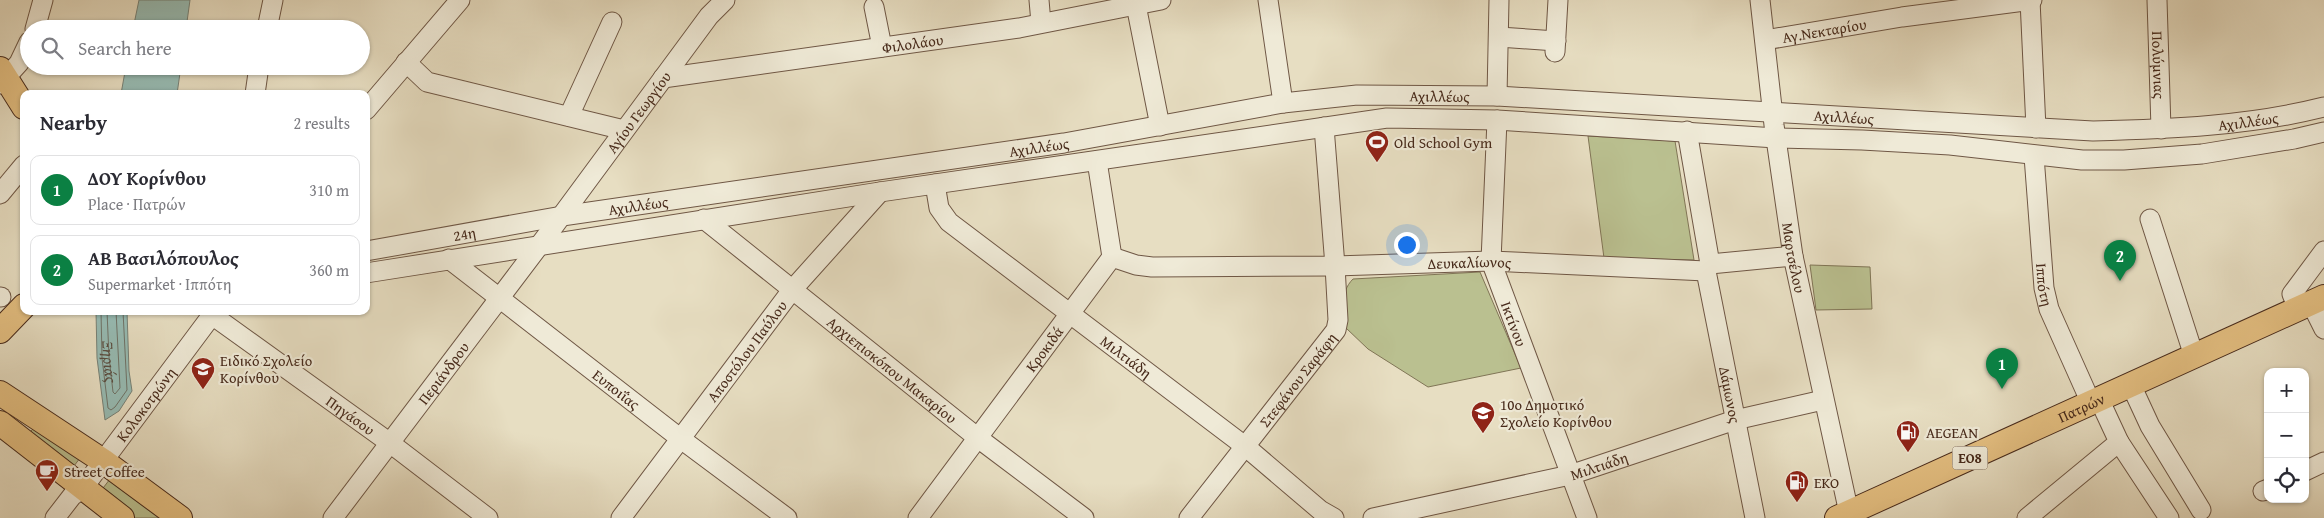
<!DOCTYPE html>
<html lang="en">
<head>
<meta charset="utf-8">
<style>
	body { margin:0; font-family:"Gentium Book Plus",serif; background:#f2f2f3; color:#2b2b33 }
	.controls { position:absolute; right:15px; bottom:15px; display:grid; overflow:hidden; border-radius:10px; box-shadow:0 1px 4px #0004 }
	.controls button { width:45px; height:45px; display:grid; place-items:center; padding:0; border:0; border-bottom:1px solid #e1e1e2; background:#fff; color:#2b2b33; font:25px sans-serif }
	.you { position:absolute; left:1406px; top:244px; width:18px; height:18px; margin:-12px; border:4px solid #fff; border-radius:50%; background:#1a73e8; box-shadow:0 0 0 8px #1a73e833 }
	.badge { display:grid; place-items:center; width:32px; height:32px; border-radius:50%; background:#0b8043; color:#fff; font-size:16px; font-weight:700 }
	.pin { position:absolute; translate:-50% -41px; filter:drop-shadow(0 1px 2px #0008) }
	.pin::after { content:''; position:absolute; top:26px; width:18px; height:15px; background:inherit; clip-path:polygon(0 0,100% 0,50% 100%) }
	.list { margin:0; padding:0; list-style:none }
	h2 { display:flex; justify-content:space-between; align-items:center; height:65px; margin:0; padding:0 20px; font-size:21px }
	h2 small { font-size:16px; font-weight:400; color:#7c7c81 }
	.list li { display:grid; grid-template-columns:32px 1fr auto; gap:15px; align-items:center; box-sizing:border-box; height:70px; margin:0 10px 10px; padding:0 10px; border:1px solid #e1e1e2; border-radius:10px }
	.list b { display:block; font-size:19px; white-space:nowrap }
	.list p { margin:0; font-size:16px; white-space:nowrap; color:#7c7c81 }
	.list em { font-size:16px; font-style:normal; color:#7c7c81 }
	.icon { flex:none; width:28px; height:28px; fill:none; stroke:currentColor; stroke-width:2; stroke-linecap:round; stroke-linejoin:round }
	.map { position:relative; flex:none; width:2324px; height:518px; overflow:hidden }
	.search { position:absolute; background:#fff; box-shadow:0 1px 4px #0004; left:20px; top:20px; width:350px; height:55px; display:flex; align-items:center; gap:12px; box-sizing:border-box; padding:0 18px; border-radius:28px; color:#7c7c81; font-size:19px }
	.panel { position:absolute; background:#fff; box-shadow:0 1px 4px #0004; left:20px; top:90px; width:350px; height:225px; border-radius:10px }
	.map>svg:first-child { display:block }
</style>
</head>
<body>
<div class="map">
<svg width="2324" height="518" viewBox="0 0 2324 518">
	<rect width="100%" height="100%" fill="#e7dec2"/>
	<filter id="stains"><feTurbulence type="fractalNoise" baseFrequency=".004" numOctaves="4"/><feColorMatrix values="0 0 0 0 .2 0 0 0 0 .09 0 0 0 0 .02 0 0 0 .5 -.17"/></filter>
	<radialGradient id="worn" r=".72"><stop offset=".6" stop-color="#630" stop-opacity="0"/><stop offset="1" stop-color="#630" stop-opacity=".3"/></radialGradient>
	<!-- green -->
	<g fill="#bac090" stroke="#807556">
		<polygon points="1588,136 1675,141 1694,260 1604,258"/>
		<polygon points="1810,265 1870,267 1872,309 1816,310"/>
		<path d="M1480 272 1521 368 1428 387 1368 349 1346 328C1344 311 1339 293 1353 279Z"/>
		<polygon points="33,429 80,458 71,470 28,434"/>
		<polygon points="110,479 161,518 135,518 100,492"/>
	</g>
	<!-- water -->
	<g fill="#97bcb4" stroke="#778277">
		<polygon points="139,0 190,0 186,29 133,29"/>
		<polygon points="126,66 181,66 177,94 121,94"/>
		<polygon points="96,311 127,311 129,371 132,391 119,411 105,420 97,358"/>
	</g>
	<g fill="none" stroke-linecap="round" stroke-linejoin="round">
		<!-- shore -->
		<g stroke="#6f7368" stroke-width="1">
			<polyline points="101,311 102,358 108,408 111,410 115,407 127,390 123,311"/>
			<path id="s1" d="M107 311 109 357 113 392 115 394 120 388 116 311"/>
		</g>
		<!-- minor casing -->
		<g stroke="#6f5745" stroke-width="21">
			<g id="minor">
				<polyline points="1039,0 1041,23"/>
				<polyline points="1268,0 1283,103"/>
				<path id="s2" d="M1760 0 1774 125 1793 256 1849 513"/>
				<polyline points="2030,0 2036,128"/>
				<path id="s3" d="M2157 0 2161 129"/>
				<polyline points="1136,5 1160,126"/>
				<polyline points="874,7 882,47"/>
				<polyline points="35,29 43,0"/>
				<polyline points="267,29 273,0"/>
				<polyline points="1499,37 1556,41"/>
				<path id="s4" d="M1765 40 1902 17 2032 0"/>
				<polyline points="1555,52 1558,0"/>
				<polyline points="406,62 427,82 624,130"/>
				<path id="s5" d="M663 78 1019 28 1161 0"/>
				<polyline points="0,84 19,63 29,42"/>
				<polyline points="255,94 259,66"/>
				<polyline points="1497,96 1499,0"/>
				<polyline points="366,110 460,0"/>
				<polyline points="569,116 612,22"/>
				<path id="s6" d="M1497 120 1491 261 1587 518"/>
				<polyline points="1687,131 1710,264"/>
				<path id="s7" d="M2034 156 2044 288 2049 309 2091 403"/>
				<path id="s8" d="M935 184 939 208 949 222 1246 447 1320 510 1334 518"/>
				<polyline points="0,194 24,165"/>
				<path id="s9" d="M704 219 978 438 1084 518"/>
				<polyline points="2150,219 2194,356"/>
				<path id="s10" d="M366 251 562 216 1064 143 1283 103 1357 95 1497 96 2093 131C2170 129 2249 126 2324 107"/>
				<path id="s11" d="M1112 257 1136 265 1152 267 1335 266 1491 261 1706 271 1710 264 1793 256"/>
				<path id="s12" d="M449 259 681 439 787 518"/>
				<path id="s13" d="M1706 271 1755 518"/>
				<polyline points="366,273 880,192 1387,118 1497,120 1776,138 1862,140 1950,145 2082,160 2124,160 2202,154 2294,139 2324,132"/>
				<polyline points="0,297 1,297"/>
				<polyline points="2311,303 2324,329"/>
				<polyline points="2298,309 2292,294 2324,251"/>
				<path id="s14" d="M212 315 390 443 488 518"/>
				<polyline points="2131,385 2150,426 2201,510"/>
				<polyline points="2119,442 2169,518"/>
				<polyline points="2305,471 2324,462"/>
				<polyline points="2263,491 2268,489"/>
				<path id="s15" d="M55 518 72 496 83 488 215 311"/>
				<path id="s16" d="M333 518 554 226 709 16 725 0"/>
				<path id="s17" d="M621 518 792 290 880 192"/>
				<path id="s18" d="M918 518 1112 257 1097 161"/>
				<path id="s19" d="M1189 518 1336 330 1338 320 1335 266 1324 127"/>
				<path id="s20" d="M1373 518 1570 475 1735 420 1823 400"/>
				<polyline points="2027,518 2119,442 2099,399"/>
			</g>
		</g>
		<!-- major casing -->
		<g stroke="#472a1b" stroke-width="26">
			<g id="major">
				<polyline points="0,69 24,107"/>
				<polyline points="0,331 24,306"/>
				<polyline points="0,393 103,461 180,518"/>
				<polyline points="0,423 122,518"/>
				<path id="s21" d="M1837 518 2324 297"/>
			</g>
		</g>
		<!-- minor -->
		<use href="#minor" stroke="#efead7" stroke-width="19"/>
		<!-- major -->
		<use href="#major" stroke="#e4bf81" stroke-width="24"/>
	</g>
	<!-- icons -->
	<defs>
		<g id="stadium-pin" transform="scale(1.25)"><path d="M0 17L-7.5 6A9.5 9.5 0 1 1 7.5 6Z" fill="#8f2418" stroke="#efead7"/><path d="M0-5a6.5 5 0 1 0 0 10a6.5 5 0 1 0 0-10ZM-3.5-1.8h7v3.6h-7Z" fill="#fff"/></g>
		<g id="school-pin" transform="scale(1.25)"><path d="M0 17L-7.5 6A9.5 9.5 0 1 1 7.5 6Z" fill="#8f2418" stroke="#efead7"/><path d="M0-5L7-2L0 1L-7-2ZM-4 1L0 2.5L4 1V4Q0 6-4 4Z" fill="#fff"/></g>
		<g id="fuel-pin" transform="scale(1.25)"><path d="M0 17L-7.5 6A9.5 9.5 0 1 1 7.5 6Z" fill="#8f2418" stroke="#efead7"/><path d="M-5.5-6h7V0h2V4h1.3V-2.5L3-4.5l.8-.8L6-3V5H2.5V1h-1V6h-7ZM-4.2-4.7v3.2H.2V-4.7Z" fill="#fff"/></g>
		<g id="cafe-pin" transform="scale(1.25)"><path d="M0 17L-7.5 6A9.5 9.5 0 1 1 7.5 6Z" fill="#8f2418" stroke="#efead7"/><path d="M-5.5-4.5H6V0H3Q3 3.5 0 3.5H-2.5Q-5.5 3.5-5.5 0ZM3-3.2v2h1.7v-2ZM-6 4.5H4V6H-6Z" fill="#fff"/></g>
	</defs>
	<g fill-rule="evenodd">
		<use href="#stadium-pin" x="1377" y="142"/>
		<use href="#school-pin" x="203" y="369"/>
		<use href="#school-pin" x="1483" y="413"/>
		<use href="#fuel-pin" x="1908" y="432"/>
		<use href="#cafe-pin" x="47" y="471"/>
		<use href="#fuel-pin" x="1797" y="482"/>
	</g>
	<g text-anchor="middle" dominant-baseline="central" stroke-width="4.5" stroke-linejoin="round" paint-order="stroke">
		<!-- shield labels -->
		<rect fill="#efead7" stroke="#796453" stroke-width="1" x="1952.5" y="446.5" width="35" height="23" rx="4"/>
		<g font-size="14" font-weight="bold" fill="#472a1b">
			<text x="1970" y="458">ΕΟ8</text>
		</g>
		<!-- street labels -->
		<g font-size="15" fill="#472a1b" stroke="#efead7">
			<text stroke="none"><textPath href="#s4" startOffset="60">Αγ.Νεκταρίου</textPath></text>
			<text stroke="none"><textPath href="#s5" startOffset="252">Φιλολάου</textPath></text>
			<text stroke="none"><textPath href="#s3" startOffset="65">Πολύμνιας</textPath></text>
			<text stroke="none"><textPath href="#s10" startOffset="1086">Αχιλλέως</textPath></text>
			<text stroke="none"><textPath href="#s16" startOffset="508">Αγίου Γεωργίου</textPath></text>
			<text stroke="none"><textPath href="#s10" startOffset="1491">Αχιλλέως</textPath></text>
			<text stroke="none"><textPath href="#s10" startOffset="1896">Αχιλλέως</textPath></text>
			<text stroke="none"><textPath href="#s10" startOffset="681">Αχιλλέως</textPath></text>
			<text stroke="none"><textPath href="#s10" startOffset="276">Αχιλλέως</textPath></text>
			<text stroke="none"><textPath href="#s10" startOffset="100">24η</textPath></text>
			<text stroke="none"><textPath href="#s2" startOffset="260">Μαρτσέλου</textPath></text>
			<text stroke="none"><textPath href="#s11" startOffset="359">Δευκαλίωνος</textPath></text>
			<text stroke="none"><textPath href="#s7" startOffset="129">Ιππότη</textPath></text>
			<text stroke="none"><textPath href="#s6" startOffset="208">Ικτίνου</textPath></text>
			<text stroke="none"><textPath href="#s18" startOffset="211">Κροκιδά</textPath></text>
			<text stroke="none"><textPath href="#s17" startOffset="209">Αποστόλου Παύλου</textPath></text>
			<text stroke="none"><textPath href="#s8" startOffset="264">Μιλτιάδη</textPath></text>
			<text stroke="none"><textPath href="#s9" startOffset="241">Αρχιεπισκόπου Μακαρίου</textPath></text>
			<text stroke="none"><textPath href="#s16" startOffset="182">Περιάνδρου</textPath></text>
			<text stroke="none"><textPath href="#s19" startOffset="176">Στεφάνου Σαράφη</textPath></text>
			<text stroke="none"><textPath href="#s12" startOffset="212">Ευποιΐας</textPath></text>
			<text stroke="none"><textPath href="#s13" startOffset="126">Δάμωνος</textPath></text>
			<text stroke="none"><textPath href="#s15" startOffset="146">Κολοκοτρώνη</textPath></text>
			<text stroke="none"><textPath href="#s21" startOffset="268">Πατρών</textPath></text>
			<text stroke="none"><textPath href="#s14" startOffset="171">Πηγάσου</textPath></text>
			<text stroke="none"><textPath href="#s20" startOffset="232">Μιλτιάδη</textPath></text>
		</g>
		<!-- poi labels -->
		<g font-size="15" fill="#472a1b" stroke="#efead7" text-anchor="start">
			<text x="1394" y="142">Old School Gym</text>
			<text x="220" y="360">Ειδικό Σχολείο<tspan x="220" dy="17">Κορίνθου</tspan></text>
			<text x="1500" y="404">10ο Δημοτικό<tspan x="1500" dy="17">Σχολείο Κορίνθου</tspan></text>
			<text x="1926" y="432">AEGEAN</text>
			<text x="64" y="471">Street Coffee</text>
			<text x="1814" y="482">EKO</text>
		</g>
		<!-- water labels -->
		<g font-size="16" font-style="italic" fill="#5b4e41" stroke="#efead7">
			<text stroke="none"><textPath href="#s1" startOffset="51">Ξηριάς</textPath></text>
		</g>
	</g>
	<rect width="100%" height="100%" filter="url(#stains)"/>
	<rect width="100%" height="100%" fill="url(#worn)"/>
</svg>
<div class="controls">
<button>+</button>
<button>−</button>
<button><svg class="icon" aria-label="locate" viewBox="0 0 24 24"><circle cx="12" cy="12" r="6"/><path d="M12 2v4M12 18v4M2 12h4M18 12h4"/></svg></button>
</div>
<div class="you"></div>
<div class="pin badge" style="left:2002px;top:389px">1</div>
<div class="pin badge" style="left:2120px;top:281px">2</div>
<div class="search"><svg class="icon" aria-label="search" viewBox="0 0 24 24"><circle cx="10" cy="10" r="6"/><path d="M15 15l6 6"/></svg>Search here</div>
<section class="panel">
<h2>Nearby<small>2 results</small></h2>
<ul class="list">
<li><span class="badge">1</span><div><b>ΔΟΥ Κορίνθου</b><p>Place · Πατρών</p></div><em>310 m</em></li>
<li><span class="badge">2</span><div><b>ΑΒ Βασιλόπουλος</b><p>Supermarket · Ιππότη</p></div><em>360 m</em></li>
</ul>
</section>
</div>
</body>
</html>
